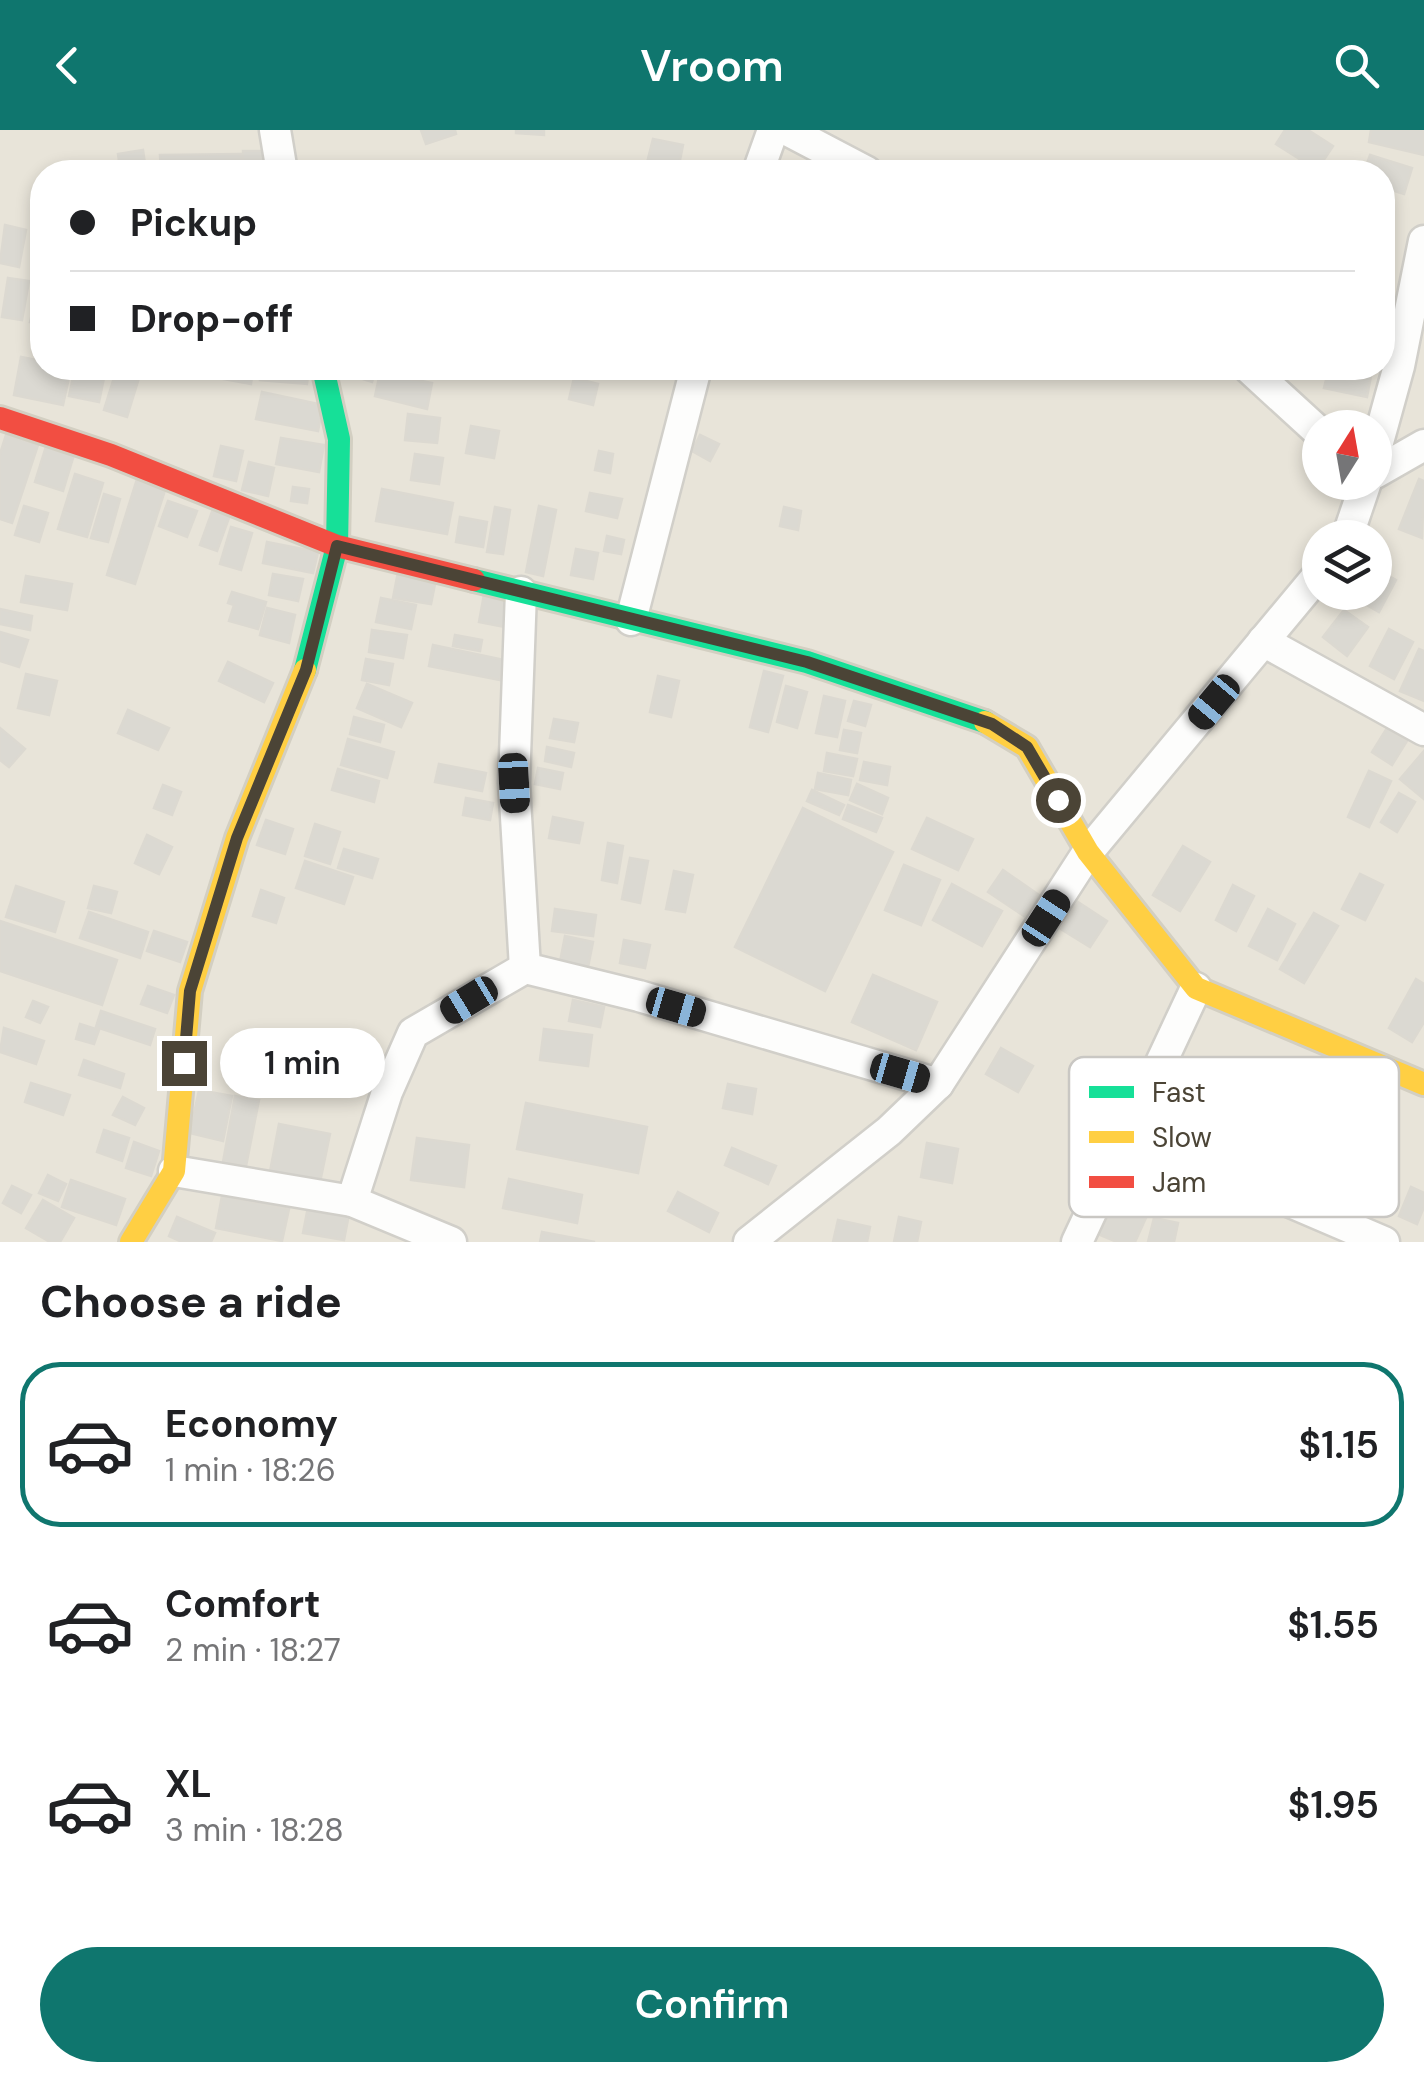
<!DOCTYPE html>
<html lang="en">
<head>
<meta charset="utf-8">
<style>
	:root { --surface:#fff; --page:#f6f6f6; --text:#202124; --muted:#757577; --line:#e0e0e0; --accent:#0f766e }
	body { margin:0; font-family:"DM Sans",sans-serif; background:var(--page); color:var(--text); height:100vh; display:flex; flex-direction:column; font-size:38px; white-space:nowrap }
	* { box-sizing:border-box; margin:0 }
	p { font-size:32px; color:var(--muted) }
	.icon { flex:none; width:55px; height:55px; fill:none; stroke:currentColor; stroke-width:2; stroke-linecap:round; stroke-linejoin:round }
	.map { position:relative; height:1112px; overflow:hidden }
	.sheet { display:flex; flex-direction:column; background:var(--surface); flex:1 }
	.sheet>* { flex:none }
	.guide { position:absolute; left:30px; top:30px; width:1365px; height:220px; border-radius:40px; box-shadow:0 5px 15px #0003; display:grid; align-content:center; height:220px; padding:0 40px; background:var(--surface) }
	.needle { width:65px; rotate:11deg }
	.controls { position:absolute; left:1302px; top:280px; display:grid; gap:20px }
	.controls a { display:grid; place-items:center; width:90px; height:90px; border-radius:50%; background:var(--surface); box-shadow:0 5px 15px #0003; font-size:50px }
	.end { position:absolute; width:45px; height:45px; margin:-22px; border:12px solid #4b4436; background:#fff; box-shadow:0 0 0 5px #fff }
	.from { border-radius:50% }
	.bubble { position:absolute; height:70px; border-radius:35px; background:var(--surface); box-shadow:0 5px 15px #0003; font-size:32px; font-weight:600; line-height:70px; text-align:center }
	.car { position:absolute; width:30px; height:60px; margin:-30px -15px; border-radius:12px; box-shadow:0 0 8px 2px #0007; background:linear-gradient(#222 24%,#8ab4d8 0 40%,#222 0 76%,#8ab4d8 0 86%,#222 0) }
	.guide b { display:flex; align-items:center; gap:35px; height:95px; font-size:38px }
	.guide b+b { border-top:2px solid var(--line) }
	.guide i { width:25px; height:25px; background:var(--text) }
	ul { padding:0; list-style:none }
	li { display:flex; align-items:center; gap:30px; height:165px; margin:0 20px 15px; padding:0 20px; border:5px solid transparent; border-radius:40px }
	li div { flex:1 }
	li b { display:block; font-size:38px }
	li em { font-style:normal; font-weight:600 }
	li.selected { border-color:var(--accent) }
	li>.icon { width:90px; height:90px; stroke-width:1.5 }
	h2 { padding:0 40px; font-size:45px; line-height:120px }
	.cta { display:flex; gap:20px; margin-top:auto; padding:20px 40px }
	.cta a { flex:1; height:115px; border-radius:60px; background:var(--accent); color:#fff; font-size:40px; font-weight:600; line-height:115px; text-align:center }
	header { display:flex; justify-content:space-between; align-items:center; height:130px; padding:0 40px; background:var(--accent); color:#fff; font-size:45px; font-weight:600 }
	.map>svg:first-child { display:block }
	.residential { fill:#e8e4d9; fill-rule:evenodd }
	.building { fill:#dbd9d2; stroke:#dcd9d1; stroke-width:2.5 }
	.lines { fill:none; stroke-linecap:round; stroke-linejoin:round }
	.street-casing { stroke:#d1cfc9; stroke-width:35 }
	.fast-casing { stroke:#d3cfc2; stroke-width:28 }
	.slow-casing { stroke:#d3cfc2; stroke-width:28 }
	.jam-casing { stroke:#d3cfc2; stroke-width:28 }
	.street { stroke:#fdfdfc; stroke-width:30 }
	.fast { stroke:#16e098; stroke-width:22 }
	.slow { stroke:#ffcf43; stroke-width:22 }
	.jam { stroke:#f24e42; stroke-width:22 }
	.route { stroke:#4b4436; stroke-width:12 }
	.key { fill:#fff; stroke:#c9c7c3; stroke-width:2.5 }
	.key-label { font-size:28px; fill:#4b4436 }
</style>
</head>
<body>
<header><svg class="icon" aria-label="back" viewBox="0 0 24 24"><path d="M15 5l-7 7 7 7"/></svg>Vroom<svg class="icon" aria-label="search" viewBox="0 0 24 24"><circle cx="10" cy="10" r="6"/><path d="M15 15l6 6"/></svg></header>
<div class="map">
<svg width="1424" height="1112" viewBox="0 0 1424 1112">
	<rect width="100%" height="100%" fill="#f3f2ec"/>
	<path class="residential" d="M0 0H1424V1112H0ZM42 42H1382V238H42ZM1320 298H1375V352H1320ZM1320 408H1375V462H1320Z"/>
	<g class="building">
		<path d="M421 0H455L456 4 426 14Z"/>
		<path d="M516 0H544V5L516 3Z"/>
		<path d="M1285 0H1308L1333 16 1317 40 1276 14Z"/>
		<path d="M1371 0H1424V25L1369 12Z"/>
		<path d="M653 9 683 15 678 40 647 33Z"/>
		<path d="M143 20 145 34 120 38 118 24Z"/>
		<rect x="243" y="21" width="24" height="21"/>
		<path d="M241 24V42H161L160 25Z"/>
		<path d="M1370 25 1412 38 1404 64 1382 57V42H1364Z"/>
		<path d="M5 95 26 100 19 137 0 133Z"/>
		<path d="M8 148 29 151 22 190 2 187Z"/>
		<path d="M35 172 42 174V195L30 192Z"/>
		<path d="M1382 187 1392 189 1387 212 1382 211Z"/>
		<path d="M21 227 42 231V238H71L63 275 14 265Z"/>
		<path d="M75 238H106L99 272 69 266Z"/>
		<path d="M117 238H142L127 287 104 280Z"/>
		<path d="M219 238H253L251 254 218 248Z"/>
		<path d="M261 238H309L307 254 260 250Z"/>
		<path d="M352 238H376L372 252 350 245Z"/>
		<path d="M1329 238 1371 246 1367 267 1324 258Z"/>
		<path d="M380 243 432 253 427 279 375 266Z"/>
		<path d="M574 248 598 254 593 275 569 269Z"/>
		<path d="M262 262 323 275 318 301 256 289Z"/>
		<path d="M408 284 440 288 437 313 405 310Z"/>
		<path d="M471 296 499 301 494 328 466 323Z"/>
		<path d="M6 305 38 315 12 393 0 389V324Z"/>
		<path d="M700 305 719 314 710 331 692 321Z"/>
		<path d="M281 308 324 315 319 342 276 334Z"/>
		<path d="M48 310 76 318 63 361 35 352Z"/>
		<path d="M221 316 243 321 236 351 214 346Z"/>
		<path d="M599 321 613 324 610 343 595 340Z"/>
		<path d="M415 324 443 328 439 354 411 350Z"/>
		<path d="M249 332 274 338 268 366 242 360Z"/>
		<path d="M75 344 103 353 87 407 58 399Z"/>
		<path d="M137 349 166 357 135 454 107 445Z"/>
		<path d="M1419 349 1424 351 1422 408 1399 399Z"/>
		<path d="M293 357 309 359 307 373 291 371Z"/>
		<path d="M382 359 453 373 447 404 376 391Z"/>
		<path d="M590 363 622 369 617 388 586 381Z"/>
		<path d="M104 364 120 369 108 412 91 408Z"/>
		<path d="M168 371 197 381 187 407 159 396Z"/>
		<path d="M24 376 48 383 39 412 15 405Z"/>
		<path d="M539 376 556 380 543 446 526 442Z"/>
		<path d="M495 377 510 380 503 424 487 422Z"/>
		<path d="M784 377 801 381 798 400 780 396Z"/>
		<path d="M213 379 230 385 217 421 200 415Z"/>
		<path d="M460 387 487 392 483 417 456 412Z"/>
		<path d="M231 397 252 403 241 440 220 434Z"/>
		<path d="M607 406 624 410 621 424 604 421Z"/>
		<path d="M267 412 318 422 313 443 263 433Z"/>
		<path d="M576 419 598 423 593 449 571 445Z"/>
		<path d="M399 437 437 444 431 474 393 468Z"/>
		<path d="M1380 441 1396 450 1379 482 1363 473 1368 462H1375V450Z"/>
		<path d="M273 444 303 449 298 471 269 465Z"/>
		<path d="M26 446 72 454 67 480 21 472Z"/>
		<path d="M485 459 511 464 505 497 479 492Z"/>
		<path d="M232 462 266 472 258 499 229 491 234 475 228 473Z"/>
		<path d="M381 468 416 475 411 499 376 492Z"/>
		<path d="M267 478 295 485 289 513 260 505Z"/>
		<path d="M0 479 32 486 30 500 0 494Z"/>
		<path d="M1344 480 1368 497 1347 526 1323 507Z"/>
		<path d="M1389 499 1413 512 1394 549 1370 536Z"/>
		<path d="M372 500 407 505 403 528 369 522Z"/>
		<path d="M0 502 28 510 19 537 0 531Z"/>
		<path d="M455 505 482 510 480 521 453 516Z"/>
		<path d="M433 515 504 530 500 550 429 536Z"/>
		<path d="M1419 519 1424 521V571L1400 561Z"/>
		<path d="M366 529 393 534 389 555 362 550Z"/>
		<path d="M228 532 273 553 264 572 219 551Z"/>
		<path d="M764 541 783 546 768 602 750 597Z"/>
		<path d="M26 544 57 551 49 585 18 578Z"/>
		<path d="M658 546 679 551 671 587 650 582Z"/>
		<path d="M367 554 412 573 401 597 357 578Z"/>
		<path d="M786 556 807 562 797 598 777 592Z"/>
		<path d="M824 566 845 571 837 607 816 603Z"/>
		<path d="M854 571 871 575 865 596 848 591Z"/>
		<path d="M128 580 169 598 158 620 118 603Z"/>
		<path d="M354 587 384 595 380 612 350 604Z"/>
		<path d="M554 589 578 593 574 612 550 608Z"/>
		<path d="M0 598 25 619 9 637 0 630Z"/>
		<path d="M1387 598 1407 611 1392 635 1372 622Z"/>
		<path d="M844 600 861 603 857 623 840 620Z"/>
		<path d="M348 609 394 622 387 648 341 635Z"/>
		<path d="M547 617 574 623 571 637 545 631Z"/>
		<path d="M1424 621V669L1400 649Z"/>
		<path d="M827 623 857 629 853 646 824 641Z"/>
		<path d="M864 632 890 637 887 655 860 650Z"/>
		<path d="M439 634 486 643 482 661 435 652Z"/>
		<path d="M538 638 563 643 560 659 535 654Z"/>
		<path d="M338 639 379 651 374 672 332 660Z"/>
		<path d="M1369 641 1391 651 1369 697 1348 687Z"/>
		<path d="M818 643 851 650 848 665 815 659Z"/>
		<path d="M857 654 888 668 882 684 850 670Z"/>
		<path d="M163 655 181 662 172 685 154 678Z"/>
		<path d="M812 660 844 675 839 685 807 671Z"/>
		<path d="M1399 663 1415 672 1397 702 1381 692Z"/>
		<path d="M466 668 493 673 490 690 463 685Z"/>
		<path d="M848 675 882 688 876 702 843 689Z"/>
		<path d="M803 678 893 722 825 861 735 817Z"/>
		<path d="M553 687 583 693 579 713 549 708Z"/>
		<path d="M927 688 973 709 958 740 912 719Z"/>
		<path d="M266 690 293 699 285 724 257 715Z"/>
		<path d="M315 694 340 702 330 734 305 726Z"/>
		<path d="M147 705 172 717 159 744 135 733Z"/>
		<path d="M608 713 623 716 617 753 602 750Z"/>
		<path d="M1183 716 1210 732 1180 781 1153 765Z"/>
		<path d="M344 719 378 729 372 748 338 738Z"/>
		<path d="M630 728 648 731 640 773 622 769Z"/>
		<path d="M305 731 353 747 344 774 296 758Z"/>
		<path d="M904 735 940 750 921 795 885 780Z"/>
		<path d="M1003 740 1039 765 1024 786 988 762Z"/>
		<path d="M674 741 693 745 685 782 666 779Z"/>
		<path d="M1360 744 1383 755 1365 790 1342 779Z"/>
		<path d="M952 754 1002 781 982 816 933 790Z"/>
		<path d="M1233 755 1254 766 1236 801 1216 790Z"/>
		<path d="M16 756 64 772 55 802 6 787Z"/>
		<path d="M94 756 117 762 111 783 88 778Z"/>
		<path d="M261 760 284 768 276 793 253 786Z"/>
		<path d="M1078 772 1107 791 1090 817 1061 799Z"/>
		<path d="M555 779 596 785 593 806 552 801Z"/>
		<path d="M1268 779 1295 794 1277 830 1249 816Z"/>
		<path d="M89 782 148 802 140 828 80 808Z"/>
		<path d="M1314 783 1338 796 1304 853 1280 839Z"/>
		<path d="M0 791 117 830 102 875 0 841Z"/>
		<path d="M154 801 187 812 180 832 147 821Z"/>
		<path d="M565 806 593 812 588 837 560 832Z"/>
		<path d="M624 810 650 815 645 838 620 833Z"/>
		<path d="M873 845 937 872 916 920 852 892Z"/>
		<path d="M1416 849 1424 854V892L1412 912 1389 898Z"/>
		<path d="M148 856 174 865 167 883 141 874Z"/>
		<path d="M573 870 604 877 600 897 569 891Z"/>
		<path d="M33 871 48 877 40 893 26 887Z"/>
		<path d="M101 881 155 899 150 915 96 897Z"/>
		<path d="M80 894 99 900 94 914 76 909Z"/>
		<path d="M4 898 44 911 36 934 0 922Z"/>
		<path d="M544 899 592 905 588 936 540 930Z"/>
		<path d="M1001 918 1033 936 1018 962 986 944Z"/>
		<path d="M84 930 124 944 120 958 79 945Z"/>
		<path d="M31 953 70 965 63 985 25 972Z"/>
		<path d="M728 954 756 959 752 984 723 978Z"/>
		<path d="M199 960 232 966 223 1011 190 1003Z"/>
		<path d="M235 966 259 970 246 1036 223 1032Z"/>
		<path d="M123 967 144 978 135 995 113 985Z"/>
		<path d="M526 973 647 997 638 1043 517 1019Z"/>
		<path d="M279 994 330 1004 319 1057 269 1047Z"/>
		<path d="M104 1000 129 1008 122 1031 97 1022Z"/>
		<path d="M417 1008 469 1015 464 1057 411 1050Z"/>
		<path d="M134 1012 159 1021 151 1046 126 1038Z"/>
		<path d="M927 1013 958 1019 952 1053 921 1047Z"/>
		<path d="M732 1018 776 1036 768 1054 725 1035Z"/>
		<path d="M48 1045 66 1054 58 1071 39 1063Z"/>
		<path d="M509 1049 582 1065 577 1093 503 1078Z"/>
		<path d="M71 1050 125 1069 116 1095 62 1077Z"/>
		<path d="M12 1056 31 1065 21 1083 3 1073Z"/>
		<path d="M1411 1057 1424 1063V1077L1417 1094 1399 1086Z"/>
		<path d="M678 1062 718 1083 709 1102 668 1081Z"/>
		<path d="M1115 1064 1150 1079 1135 1112H1117L1098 1104Z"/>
		<path d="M222 1066 289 1079 282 1111 216 1098Z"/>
		<path d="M43 1070 74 1088 60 1112H50L26 1098Z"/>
		<path d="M308 1077 349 1084 344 1110 303 1103Z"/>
		<path d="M177 1087 215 1103 211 1112H182L169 1106Z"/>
		<path d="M899 1087 921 1092 917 1112H894Z"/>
		<path d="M1154 1088 1178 1093 1174 1112H1148Z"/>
		<path d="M838 1090 870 1097 867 1112H833Z"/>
		<path d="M542 1102 595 1112H540Z"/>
	</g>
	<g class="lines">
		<defs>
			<g id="street">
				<path d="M275 0 282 42"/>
				<path d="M787 0 867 42"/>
				<path d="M758 42 773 0"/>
				<path d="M1249 238 1320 303"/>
				<path d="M1375 323 1399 236 1424 111"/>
				<path d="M1375 343 1424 315"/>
				<path d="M1347 408 1366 352"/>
				<path d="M521 462 514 653 525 838 639 866 938 954"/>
				<path d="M631 490 696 238"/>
				<path d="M1263 511 1424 600"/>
				<path d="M1129 1003 1384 1112"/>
				<path d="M174 1041 352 1071 451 1112"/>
				<path d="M352 1071 387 962 413 903 525 838"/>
				<path d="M749 1112 889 1001 938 954 1088 722 1320 443"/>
				<path d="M1077 1112 1196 858"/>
			</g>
			<g id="fast">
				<path d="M474 450 807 532 985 592"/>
				<path d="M305 540 337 416 339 309 323 238"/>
			</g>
			<g id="slow">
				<path d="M985 592 1027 617 1088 722 1196 858 1424 954"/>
				<path d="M131 1112 174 1041 190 861 237 708 305 540"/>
			</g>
			<path id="jam" d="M0 288 111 325 337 416 474 450"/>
		</defs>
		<use href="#street" class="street-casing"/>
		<use href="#fast" class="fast-casing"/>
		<use href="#slow" class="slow-casing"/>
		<use href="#jam" class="jam-casing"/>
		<use href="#street" class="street"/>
		<use href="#fast" class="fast"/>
		<use href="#slow" class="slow"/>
		<use href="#jam" class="jam"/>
	</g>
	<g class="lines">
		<path class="route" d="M184 933 190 861 237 708 306 540 337 416 807 532 992 594 1027 617 1058 670"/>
	</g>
	<rect x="1069" y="927" width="330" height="160" rx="15" class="key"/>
	<rect x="1089" y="956" width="45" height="12" fill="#16e098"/>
	<rect x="1089" y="1001" width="45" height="12" fill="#ffcf43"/>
	<rect x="1089" y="1046" width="45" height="12" fill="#f24e42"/>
	<g class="key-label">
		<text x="1152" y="972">Fast</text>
		<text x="1152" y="1017">Slow</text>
		<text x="1152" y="1062">Jam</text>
	</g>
</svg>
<div class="controls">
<a><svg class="needle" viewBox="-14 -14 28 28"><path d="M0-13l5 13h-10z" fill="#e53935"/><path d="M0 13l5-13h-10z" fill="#757577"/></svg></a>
<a><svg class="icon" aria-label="layers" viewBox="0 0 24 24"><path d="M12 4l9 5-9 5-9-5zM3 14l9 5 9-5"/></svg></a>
</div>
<i class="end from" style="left:1058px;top:670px"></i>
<i class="end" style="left:184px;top:933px"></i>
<div class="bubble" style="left:220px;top:898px;width:165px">1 min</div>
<i class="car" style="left:1214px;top:572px;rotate:220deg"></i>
<i class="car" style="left:514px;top:653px;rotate:177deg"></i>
<i class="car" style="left:1046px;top:788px;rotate:33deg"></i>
<i class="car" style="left:469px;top:870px;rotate:239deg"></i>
<i class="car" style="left:676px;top:877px;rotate:106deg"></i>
<i class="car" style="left:900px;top:943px;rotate:106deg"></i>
<div class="guide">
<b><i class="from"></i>Pickup</b>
<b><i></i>Drop-off</b>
</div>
</div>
<section class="sheet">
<h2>Choose a ride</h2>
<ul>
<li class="selected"><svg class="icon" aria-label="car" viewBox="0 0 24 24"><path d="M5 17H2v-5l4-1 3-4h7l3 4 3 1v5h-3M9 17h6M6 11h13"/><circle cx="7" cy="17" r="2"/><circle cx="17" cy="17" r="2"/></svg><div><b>Economy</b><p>1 min · 18:26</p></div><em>$1.15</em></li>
<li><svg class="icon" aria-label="car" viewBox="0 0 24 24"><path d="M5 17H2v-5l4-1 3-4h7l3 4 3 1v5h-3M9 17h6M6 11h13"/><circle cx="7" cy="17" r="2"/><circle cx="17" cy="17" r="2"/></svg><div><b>Comfort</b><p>2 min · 18:27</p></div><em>$1.55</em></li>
<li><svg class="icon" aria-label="car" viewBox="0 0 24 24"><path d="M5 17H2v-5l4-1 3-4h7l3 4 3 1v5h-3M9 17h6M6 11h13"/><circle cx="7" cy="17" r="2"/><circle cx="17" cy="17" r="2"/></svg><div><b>XL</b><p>3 min · 18:28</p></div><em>$1.95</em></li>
</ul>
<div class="cta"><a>Confirm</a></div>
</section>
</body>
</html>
